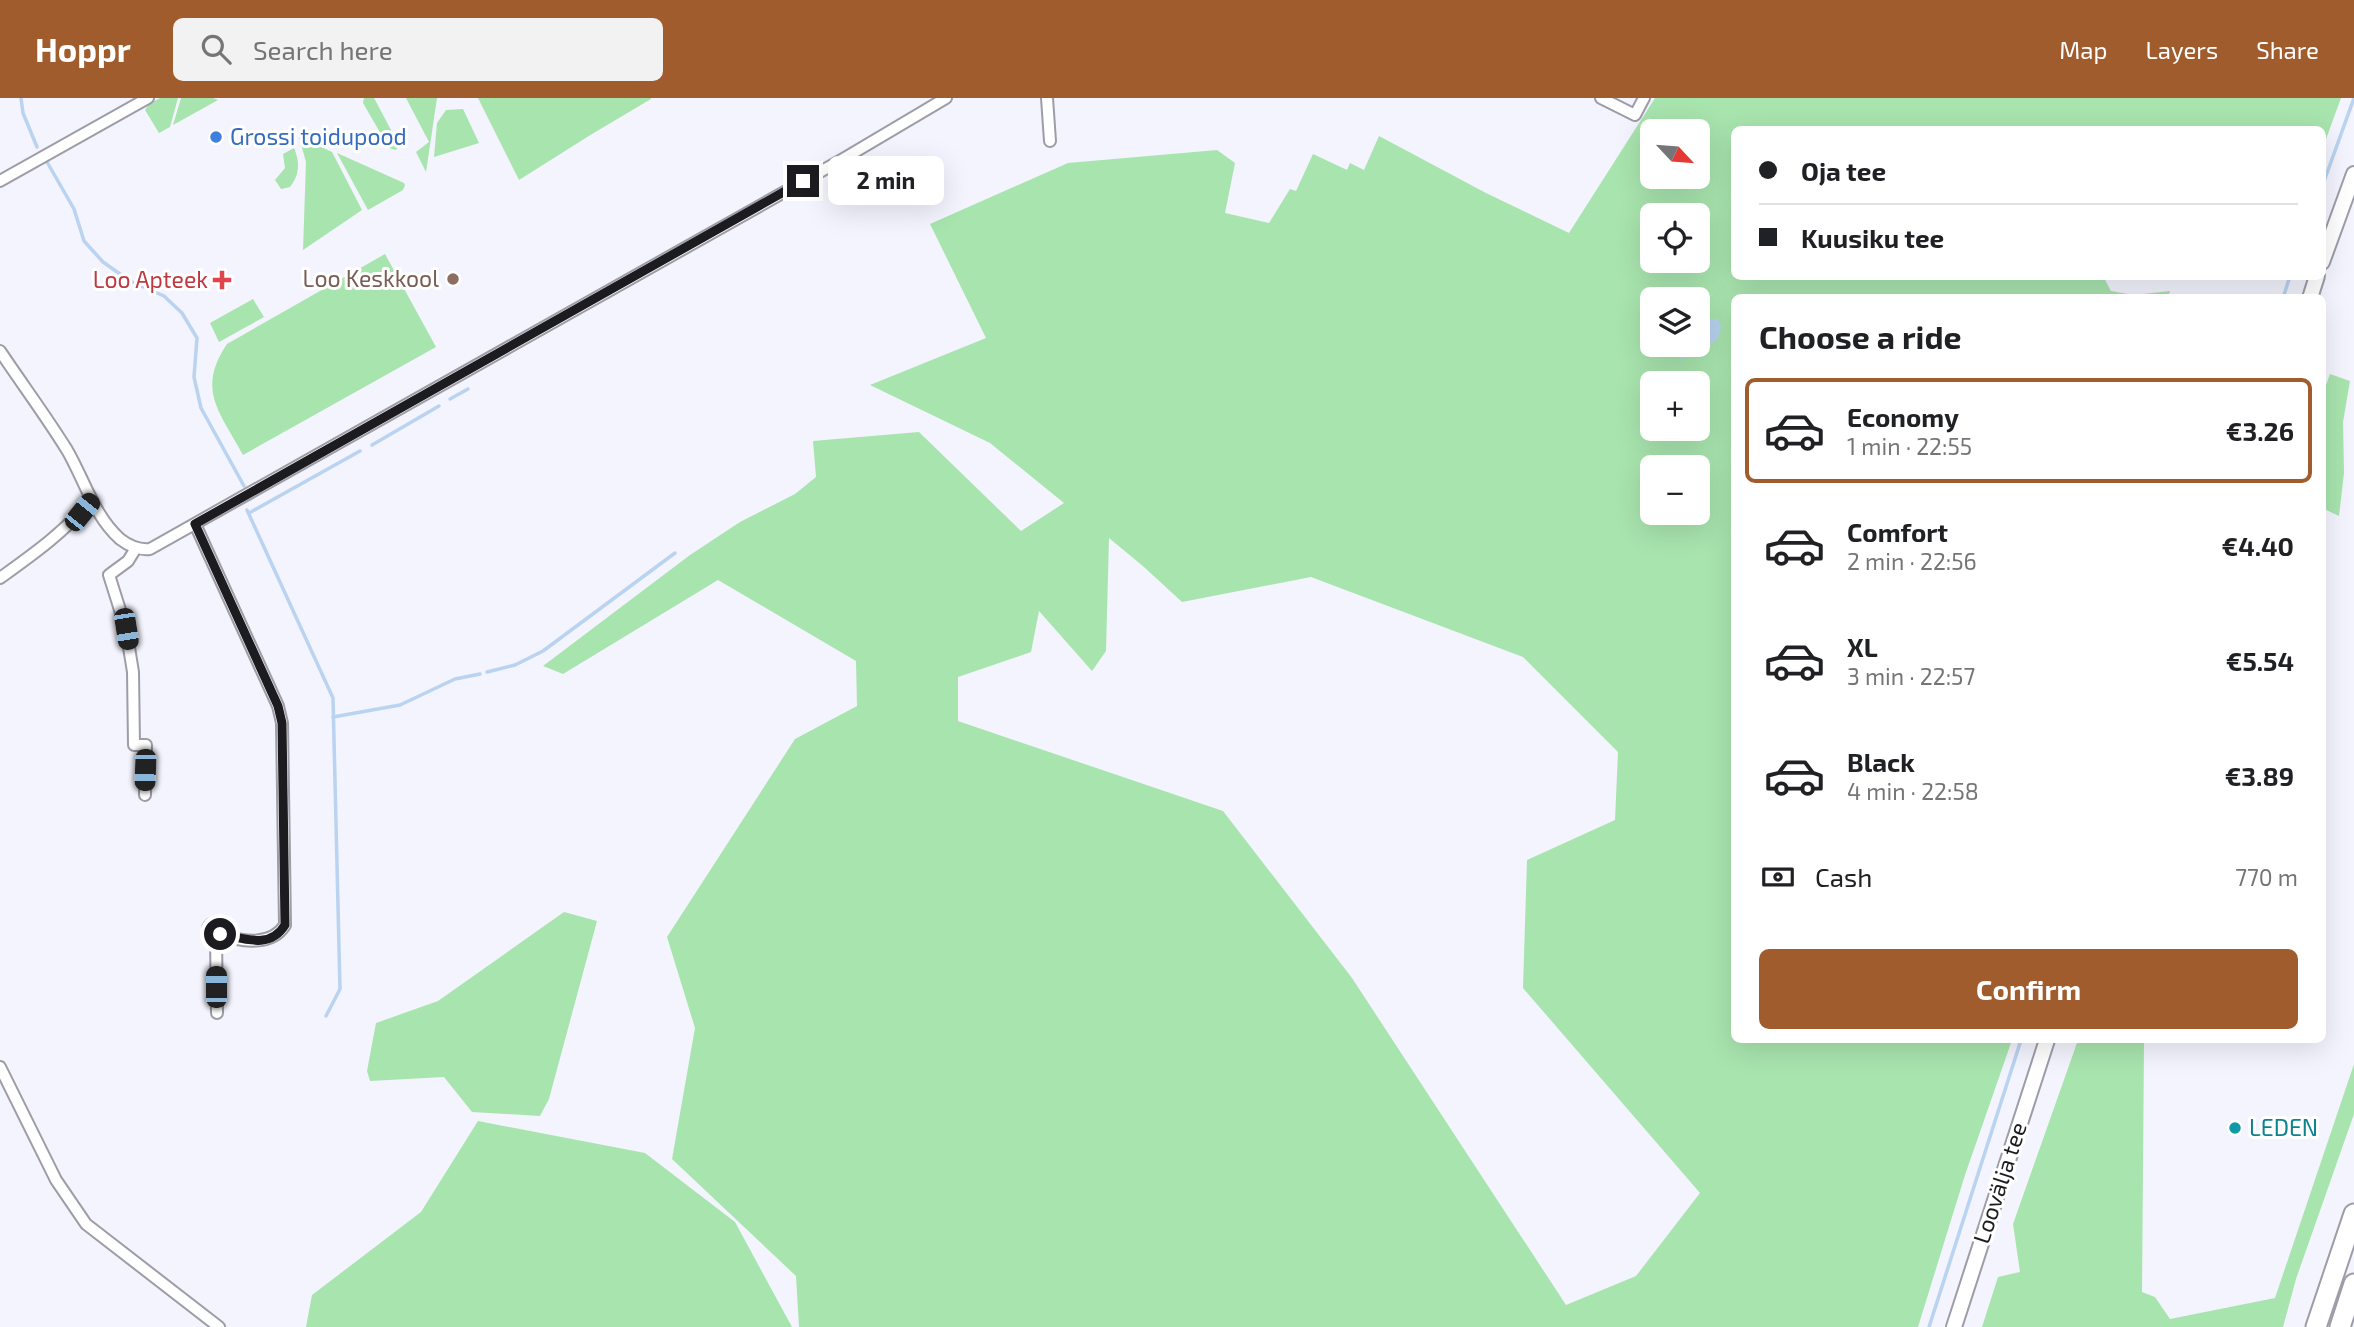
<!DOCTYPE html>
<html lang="en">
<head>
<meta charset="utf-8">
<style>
	:root { --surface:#fff; --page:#f2f2f2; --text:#202124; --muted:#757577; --line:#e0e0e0; --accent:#a05c2c }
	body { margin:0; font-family:"Exo 2",sans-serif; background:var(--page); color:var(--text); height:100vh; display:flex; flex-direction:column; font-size:26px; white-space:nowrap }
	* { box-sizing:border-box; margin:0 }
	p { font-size:23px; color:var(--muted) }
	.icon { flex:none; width:38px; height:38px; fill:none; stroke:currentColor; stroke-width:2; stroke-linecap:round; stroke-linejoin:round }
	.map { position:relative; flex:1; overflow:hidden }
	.details { position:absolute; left:1731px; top:196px; width:595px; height:749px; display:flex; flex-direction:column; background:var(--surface); border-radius:10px; box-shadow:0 7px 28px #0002 }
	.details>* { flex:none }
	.guide { position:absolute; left:1731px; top:28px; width:595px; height:154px; border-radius:10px; box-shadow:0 7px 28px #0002; display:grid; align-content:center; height:154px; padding:0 28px; background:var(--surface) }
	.needle { width:46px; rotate:116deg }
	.buttons { position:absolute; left:1640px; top:21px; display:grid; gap:14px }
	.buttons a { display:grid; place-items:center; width:70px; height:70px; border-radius:10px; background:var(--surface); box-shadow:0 7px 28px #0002; font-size:35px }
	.end { position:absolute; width:32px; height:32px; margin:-16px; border:9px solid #1c1c20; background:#fff; box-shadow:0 0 0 4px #fff }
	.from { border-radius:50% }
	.bubble { position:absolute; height:49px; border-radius:10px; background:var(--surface); box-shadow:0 7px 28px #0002; font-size:23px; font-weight:700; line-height:49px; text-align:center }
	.car { position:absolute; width:21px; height:42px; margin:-21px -10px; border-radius:9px; box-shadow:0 0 5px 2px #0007; background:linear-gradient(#222 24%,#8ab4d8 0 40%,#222 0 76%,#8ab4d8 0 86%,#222 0) }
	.guide b { display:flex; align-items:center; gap:24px; height:66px; font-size:26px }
	.guide b+b { border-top:2px solid var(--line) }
	.guide i { width:18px; height:18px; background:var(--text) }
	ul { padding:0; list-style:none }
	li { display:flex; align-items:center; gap:21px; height:105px; margin:0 14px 10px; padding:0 14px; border:4px solid transparent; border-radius:10px }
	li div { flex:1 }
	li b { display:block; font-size:26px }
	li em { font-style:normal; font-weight:700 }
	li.active { border-color:var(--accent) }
	li>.icon { width:63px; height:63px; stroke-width:1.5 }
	h2 { padding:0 28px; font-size:32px; line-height:84px }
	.pay { display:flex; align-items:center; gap:18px; height:77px; padding:0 28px; font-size:26px }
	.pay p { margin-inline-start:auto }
	.button { display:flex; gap:14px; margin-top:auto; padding:14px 28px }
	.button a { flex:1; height:80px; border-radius:10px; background:var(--accent); color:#fff; font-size:28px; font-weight:700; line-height:80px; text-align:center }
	header { display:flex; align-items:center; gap:42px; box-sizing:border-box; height:98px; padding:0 35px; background:var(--accent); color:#fff }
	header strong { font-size:33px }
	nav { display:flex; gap:38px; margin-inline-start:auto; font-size:24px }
	.search { width:490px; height:63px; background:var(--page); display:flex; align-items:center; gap:18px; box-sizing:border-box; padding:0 24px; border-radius:10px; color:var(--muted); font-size:26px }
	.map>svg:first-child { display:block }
	.green { fill:#a8e4ae; fill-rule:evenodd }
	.water { fill:#b9d3f1 }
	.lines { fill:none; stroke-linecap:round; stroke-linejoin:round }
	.stream { stroke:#b9d3f1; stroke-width:3.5 }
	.street-casing { stroke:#9d9da8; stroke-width:14 }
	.secondary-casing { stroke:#9d9da8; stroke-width:18 }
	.highway-casing { stroke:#9d9da8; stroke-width:23 }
	.street { stroke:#fff; stroke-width:10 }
	.secondary { stroke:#fff; stroke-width:14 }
	.highway { stroke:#fff; stroke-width:19 }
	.route { stroke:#1c1c20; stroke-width:9 }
	.shop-dot { fill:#3f7fe0; stroke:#fff; stroke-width:2.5 }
	.education-dot { fill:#8d6e63; stroke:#fff; stroke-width:2.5 }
	.health-dot { fill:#e0444e; stroke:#fff; stroke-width:2.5 }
	.culture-dot { fill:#0f9aa8; stroke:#fff; stroke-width:2.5 }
	.labels { text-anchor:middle; stroke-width:6; stroke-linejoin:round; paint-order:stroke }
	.shop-label { font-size:23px; fill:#366cbe; stroke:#fff; text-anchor:start }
	.education-label { font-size:23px; fill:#785e54; stroke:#fff; text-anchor:end }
	.health-label { font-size:23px; fill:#be3a42; stroke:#fff; text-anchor:end }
	.culture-label { font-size:23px; fill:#0d838f; stroke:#fff; text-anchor:start }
	.street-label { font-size:23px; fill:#1c1c20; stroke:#fff }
</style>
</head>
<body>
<header>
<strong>Hoppr</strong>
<div class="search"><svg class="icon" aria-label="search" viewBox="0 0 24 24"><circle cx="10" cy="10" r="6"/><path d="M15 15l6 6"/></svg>Search here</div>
<nav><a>Map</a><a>Layers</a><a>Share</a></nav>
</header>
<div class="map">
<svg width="2354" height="1229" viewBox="0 0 2354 1229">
	<rect width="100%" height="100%" fill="#f3f4fd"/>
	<g class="green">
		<path d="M160 0H178L170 29 159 35 145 12 149 6Z"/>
		<path d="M181 0H213L218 2 173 27Z"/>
		<path d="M364 0H374L399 47 396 52 389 50 363 5Z"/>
		<path d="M406 0H437L426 74 416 54 429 44Z"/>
		<path d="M478 0H651V1L592 36 519 82Z"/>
		<path d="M1655 0H2341L2322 52V32H1734V178H2103L2111 193 2134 197 2170 193 2168 200H1734V942H2012L1965 1077 1918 1229H799L796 1178 672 1061 695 930 667 839 795 641 857 608 856 563 718 482 563 576 543 568 690 457 740 424 795 396 816 379 813 343 919 334 1021 433 1064 405 990 345 870 287 986 240 930 126 1068 65 1217 52 1235 65 1225 115 1269 125 1290 91 1296 93 1313 56 1347 72 1350 65 1364 72 1379 38 1486 95 1569 135ZM1652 33H1698V79H1652ZM1652 117H1698V163H1652ZM1652 201H1698V247H1652ZM1652 285H1698V331H1652ZM1652 369H1698V415H1652ZM1109 440 1144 469 1182 504 1311 479 1523 559 1618 654 1615 722 1527 762 1523 890 1700 1095 1636 1178 1566 1207 1352 880 1223 713 958 623V579L1031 554 1039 513 1092 573 1106 553Z"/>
		<path d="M463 11 479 45 434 59 437 25 446 12Z"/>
		<path d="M299 39 332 54 362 112 303 152 306 64Z"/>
		<path d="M294 50C300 64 300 76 290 89L281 91 275 82 285 70 283 56Z"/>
		<path d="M337 55 404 85 405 87 403 92 368 112Z"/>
		<path d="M385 156 436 249 243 357C220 314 196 292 227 246Z"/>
		<path d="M253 201 264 219 219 244 210 225Z"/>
		<path d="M2330 276 2350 283 2343 324 2344 375 2339 418 2322 410V298Z"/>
		<path d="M564 814 597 823 549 1001 540 1018 472 1014 444 979 370 983 367 973 376 925 438 903Z"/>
		<path d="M2078 942H2144L2142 1194 2155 1199 2170 1221 2275 1200 2354 966V1016L2296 1181 2283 1229H1982L1998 1179 2020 1174 2013 1126Z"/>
		<path d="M478 1023 645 1055 735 1124 792 1229H306L312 1197 421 1114Z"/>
	</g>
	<path class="water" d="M1707 221H1718L1721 228 1718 241 1709 247 1694 252 1690 259 1680 261 1677 258V253L1684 247H1698V232Z"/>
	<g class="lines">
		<g class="stream">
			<path d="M21 0 23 15 37 49"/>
			<path d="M47 64 74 111 84 143 103 164 130 183 164 198 182 215 197 240 194 279 201 310 244 388"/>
			<path d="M2322 89 2354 0"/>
			<path d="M2283 200 2290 178"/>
			<path d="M450 301 468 291"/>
			<path d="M372 347 439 308"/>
			<path d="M247 412 333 600 340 891 326 918"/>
			<path d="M249 415 360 353"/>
			<path d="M487 574 515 567 543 553 675 455"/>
			<path d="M333 619 400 607 455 581 480 576"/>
			<path d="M1929 1229 2021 942"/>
		</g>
		<defs>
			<g id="street">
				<path d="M1047 0 1050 43"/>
				<path d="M1601 0 1635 17 1644 0"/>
				<path d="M0 83 148 0"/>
				<path d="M0 253C22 286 46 318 67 352 84 381 94 418 120 441 129 448 139 452 150 451L843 61 946 0"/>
				<path d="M195 426 278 608 282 625 285 827C272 848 241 845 221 835"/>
				<path d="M136 450 128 463 109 477 126 531 133 574 134 647H146L145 697"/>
				<path d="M0 480C32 457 66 433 91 402"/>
				<circle cx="215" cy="832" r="7"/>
				<path d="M216 839 217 915"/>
				<path d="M0 969 56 1082 86 1126 219 1229"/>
			</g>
			<g id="secondary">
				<path d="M2322 164 2354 76"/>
				<path d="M2310 200 2317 178"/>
				<path d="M1954 1229 2047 942"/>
			</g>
			<g id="highway">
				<path d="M2316 1229 2354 1116"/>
				<path d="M2340 1229 2354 1186"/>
			</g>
		</defs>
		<use href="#street" class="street-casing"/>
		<use href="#secondary" class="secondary-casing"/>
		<use href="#highway" class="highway-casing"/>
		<use href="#street" class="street"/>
		<use href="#secondary" class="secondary"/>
		<use href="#highway" class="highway"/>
	</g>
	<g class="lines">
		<path class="route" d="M220 836C241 839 269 853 285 827L282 625 278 608 195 426 803 83"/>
	</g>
	<circle class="shop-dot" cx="216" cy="39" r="7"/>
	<circle class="education-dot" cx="453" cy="181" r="7"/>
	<path class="health-dot" d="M218.5 171.5h7v7h7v7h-7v7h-7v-7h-7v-7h7z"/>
	<circle class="culture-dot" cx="2235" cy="1030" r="7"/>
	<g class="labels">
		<g class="shop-label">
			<text x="230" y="47">Grossi toidupood</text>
		</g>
		<g class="education-label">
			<text x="439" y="189">Loo Keskkool</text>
		</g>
		<g class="health-label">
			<text x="208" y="190">Loo Apteek</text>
		</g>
		<g class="culture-label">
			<text x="2249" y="1038">LEDEN</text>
		</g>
		<g class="street-label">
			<text transform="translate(2000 1085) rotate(-72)" y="8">Loovälja tee</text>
		</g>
	</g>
</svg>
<div class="buttons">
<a><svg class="needle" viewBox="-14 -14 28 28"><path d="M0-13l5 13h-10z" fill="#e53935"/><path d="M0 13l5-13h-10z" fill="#757577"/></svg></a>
<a><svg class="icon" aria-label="locate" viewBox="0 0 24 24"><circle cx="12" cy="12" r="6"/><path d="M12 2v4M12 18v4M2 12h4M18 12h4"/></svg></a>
<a><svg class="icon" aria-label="layers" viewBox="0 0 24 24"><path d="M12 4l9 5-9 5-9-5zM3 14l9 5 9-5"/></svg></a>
<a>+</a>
<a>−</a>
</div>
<i class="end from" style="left:220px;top:836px"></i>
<i class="end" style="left:803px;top:83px"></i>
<div class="bubble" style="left:828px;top:58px;width:116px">2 min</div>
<i class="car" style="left:82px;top:414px;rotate:39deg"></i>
<i class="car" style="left:126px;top:531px;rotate:171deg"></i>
<i class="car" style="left:145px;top:672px;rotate:182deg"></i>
<i class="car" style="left:216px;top:889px;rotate:0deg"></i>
<div class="guide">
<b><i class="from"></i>Oja tee</b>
<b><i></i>Kuusiku tee</b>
</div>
<section class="details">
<h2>Choose a ride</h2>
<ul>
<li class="active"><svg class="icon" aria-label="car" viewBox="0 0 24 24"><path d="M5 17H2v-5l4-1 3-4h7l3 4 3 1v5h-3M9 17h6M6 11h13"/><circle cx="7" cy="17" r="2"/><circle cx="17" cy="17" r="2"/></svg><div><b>Economy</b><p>1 min · 22:55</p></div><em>€3.26</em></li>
<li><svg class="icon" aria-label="car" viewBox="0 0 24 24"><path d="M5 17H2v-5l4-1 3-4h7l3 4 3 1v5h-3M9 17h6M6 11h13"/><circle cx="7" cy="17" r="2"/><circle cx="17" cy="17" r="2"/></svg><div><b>Comfort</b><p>2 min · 22:56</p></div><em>€4.40</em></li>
<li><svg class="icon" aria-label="car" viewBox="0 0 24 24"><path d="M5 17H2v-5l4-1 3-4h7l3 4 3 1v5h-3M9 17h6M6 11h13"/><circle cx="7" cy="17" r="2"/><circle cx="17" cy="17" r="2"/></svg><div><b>XL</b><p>3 min · 22:57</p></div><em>€5.54</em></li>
<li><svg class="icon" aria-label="car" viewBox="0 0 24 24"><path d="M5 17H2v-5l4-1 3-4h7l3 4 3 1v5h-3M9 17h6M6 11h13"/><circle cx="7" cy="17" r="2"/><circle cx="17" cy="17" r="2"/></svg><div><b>Black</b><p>4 min · 22:58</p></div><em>€3.89</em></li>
</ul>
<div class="pay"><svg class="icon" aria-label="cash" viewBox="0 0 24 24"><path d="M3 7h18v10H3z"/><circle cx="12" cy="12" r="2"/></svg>Cash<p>770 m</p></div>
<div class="button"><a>Confirm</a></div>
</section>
</div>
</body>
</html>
